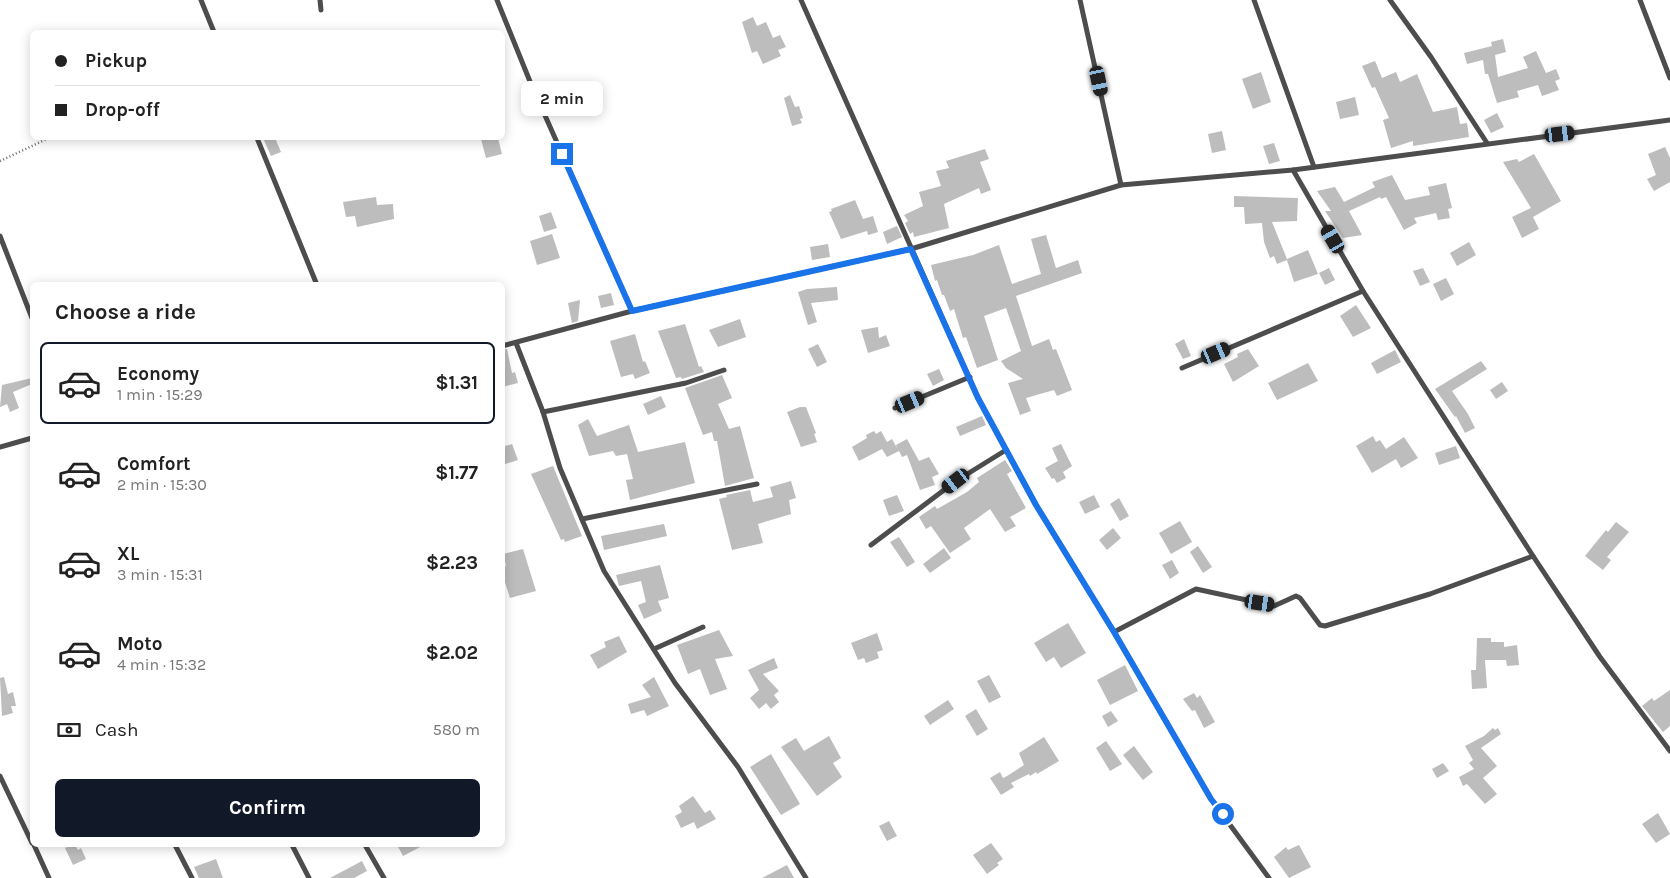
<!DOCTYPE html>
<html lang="en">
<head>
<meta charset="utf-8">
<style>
	:root { --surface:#fff; --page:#f6f6f6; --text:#222; --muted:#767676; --line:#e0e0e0; --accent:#111827 }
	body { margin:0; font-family:Karla,sans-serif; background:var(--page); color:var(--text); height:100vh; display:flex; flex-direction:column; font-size:19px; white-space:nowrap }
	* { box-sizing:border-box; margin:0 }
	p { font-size:16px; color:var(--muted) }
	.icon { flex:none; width:28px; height:28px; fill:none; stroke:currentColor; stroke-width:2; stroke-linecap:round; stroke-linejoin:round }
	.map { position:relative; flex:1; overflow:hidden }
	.details { position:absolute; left:30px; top:282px; width:475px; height:565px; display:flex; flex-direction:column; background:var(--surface); border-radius:8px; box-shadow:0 2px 12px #0003 }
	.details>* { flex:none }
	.guide { position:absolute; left:30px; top:30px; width:475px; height:110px; border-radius:8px; box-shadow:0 2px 12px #0003; display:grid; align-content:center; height:110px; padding:0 25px; background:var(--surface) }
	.end { position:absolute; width:22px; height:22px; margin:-11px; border:6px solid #1a73e8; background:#fff; box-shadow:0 0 0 2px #fff }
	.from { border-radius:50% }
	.bubble { position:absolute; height:35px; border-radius:8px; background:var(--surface); box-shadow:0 2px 12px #0003; font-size:16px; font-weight:700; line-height:35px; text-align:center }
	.car { position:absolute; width:15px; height:30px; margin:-15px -8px; border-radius:6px; box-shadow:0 0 4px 1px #0007; background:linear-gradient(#222 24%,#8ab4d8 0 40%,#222 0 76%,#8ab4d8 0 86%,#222 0) }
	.guide b { display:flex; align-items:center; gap:18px; height:48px; font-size:19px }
	.guide b+b { border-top:1px solid var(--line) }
	.guide i { width:12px; height:12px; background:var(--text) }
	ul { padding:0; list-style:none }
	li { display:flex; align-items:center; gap:15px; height:82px; margin:0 10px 8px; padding:0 15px; border:2px solid transparent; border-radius:8px }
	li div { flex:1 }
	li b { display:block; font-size:19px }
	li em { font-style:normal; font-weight:700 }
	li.selected { border-color:var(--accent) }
	li>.icon { width:45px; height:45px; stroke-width:1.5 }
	h2 { padding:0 25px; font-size:22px; line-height:60px }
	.pay { display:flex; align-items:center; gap:12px; height:55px; padding:0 25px; font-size:19px }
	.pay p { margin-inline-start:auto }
	.button { display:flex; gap:10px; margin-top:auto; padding:10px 25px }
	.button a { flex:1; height:58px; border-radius:8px; background:var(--accent); color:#fff; font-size:20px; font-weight:700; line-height:58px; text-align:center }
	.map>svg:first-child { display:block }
	.building { fill:#bdbdbd }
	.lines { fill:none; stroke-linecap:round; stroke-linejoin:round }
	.path { stroke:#6f6f6f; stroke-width:2.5; stroke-dasharray:1 2.5; stroke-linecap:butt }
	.street { stroke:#4d4d4d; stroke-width:5 }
	.route { stroke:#1a73e8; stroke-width:6 }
</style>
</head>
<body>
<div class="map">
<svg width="1670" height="878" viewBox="0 0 1670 878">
	<rect width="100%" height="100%" fill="#fff"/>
	<g class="building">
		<path d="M753 17 757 26 766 22 773 38 780 35 786 47 778 50 781 56 763 64 757 51 752 53 742 22Z"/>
		<path d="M1503 39 1506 52 1495 55 1498 77 1528 68 1523 57 1536 51 1546 73 1556 69 1560 79 1555 81 1559 90 1542 96 1538 85 1517 91 1519 97 1497 103 1488 74H1485L1483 60 1467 64 1464 53 1492 46 1491 42Z"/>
		<path d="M1375 61 1382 78 1396 72 1400 82 1417 74 1433 112 1457 107 1460 124 1467 123 1469 137 1413 146V141L1391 148 1383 120 1389 118 1375 87 1372 88 1362 66Z"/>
		<path d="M1261 72 1271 102 1253 109 1242 79Z"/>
		<path d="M790 95 795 107 799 106 803 118 800 119 802 123 792 126 784 98Z"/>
		<path d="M1355 97 1359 115 1340 119 1336 102Z"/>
		<path d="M1497 113 1504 127 1491 133 1484 120Z"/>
		<path d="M1222 131 1226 150 1212 153 1208 134Z"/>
		<path d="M263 138H275L281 152 271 156Z"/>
		<path d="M488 138H498L502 154 486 158 481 139Z"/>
		<path d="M1274 143 1280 161 1269 164 1263 146Z"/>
		<path d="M1665 147 1670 158V182L1654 191 1647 179 1656 175 1648 154Z"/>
		<path d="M985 149 989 159 980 162 991 190 981 194 979 188 944 204 949 228 914 237 913 232 910 234 905 223 908 221 904 215 923 206 919 192 941 186 936 171 949 168 946 161Z"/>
		<path d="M1534 154 1561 201 1533 217 1539 229 1522 238 1512 217 1531 208 1503 162 1517 159 1519 162Z"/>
		<path d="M1392 175 1405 200 1430 195 1428 187 1446 183 1452 208 1448 209 1450 218 1438 220 1436 213 1414 218 1417 223 1404 230 1386 197 1381 199 1380 197 1349 211 1362 235 1343 238 1325 211H1331L1317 191 1335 187 1344 202 1375 187 1372 182Z"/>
		<path d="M1234 196 1298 198 1297 221 1272 222 1287 259 1308 250 1318 274 1294 282 1287 260 1277 264 1274 256 1270 258 1264 242 1262 223 1245 224 1244 207H1234Z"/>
		<path d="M376 197 377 205 393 204 394 219 357 227 355 216 346 217 343 202Z"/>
		<path d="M855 200 863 219 873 216 878 232 868 235 867 231 841 239 829 212 832 211 831 209Z"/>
		<path d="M551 212 557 228 544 232 539 216Z"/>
		<path d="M897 226 902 237 887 244 883 232Z"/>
		<path d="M552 234 560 258 537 265 530 241Z"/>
		<path d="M1046 235 1056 268 1078 260 1082 273 1016 296 1032 346 1049 339 1053 350 1056 349 1072 390 1057 396 1054 390 1026 398 1031 411 1020 415 1008 383 1023 379 1006 368 1001 361 1021 351 1006 308 984 316 998 360 977 368 966 337 963 338 954 309 950 311 944 295H942L937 280 935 281 931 265 973 255 999 245 1012 284 1041 274 1031 239Z"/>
		<path d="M1469 242 1476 255 1457 266 1450 253Z"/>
		<path d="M828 244 830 257 812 260 810 247Z"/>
		<path d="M1329 268 1335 280 1325 285 1319 273Z"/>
		<path d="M1423 268 1430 282 1420 286 1413 271Z"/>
		<path d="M1446 278 1454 294 1441 301 1433 284Z"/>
		<path d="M837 287 838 300 811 303 817 322 808 325 798 292 807 289Z"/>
		<path d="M611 293 614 305 601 308 598 296Z"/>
		<path d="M580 300 578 321 572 323 568 303Z"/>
		<path d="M1356 305 1371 328 1353 337 1340 316Z"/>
		<path d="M740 319 746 337 718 347 709 330Z"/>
		<path d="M685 324 699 367 701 366 704 372 682 379 681 377 676 378 658 331Z"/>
		<path d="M878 327 879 338 886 335 890 346 868 353 861 330Z"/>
		<path d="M635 334 643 362 645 361 650 373 635 379 633 374 621 377 610 341Z"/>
		<path d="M1184 339 1191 356 1183 359 1175 344Z"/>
		<path d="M818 344 827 362 817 367 808 349Z"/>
		<path d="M507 349 512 373 515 372 518 383 502 387V350Z"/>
		<path d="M1248 349 1259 366 1233 382 1224 364 1238 357 1237 354Z"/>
		<path d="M1395 350 1401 362 1377 374 1371 363Z"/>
		<path d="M1481 361 1487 369 1452 391 1468 414 1475 428 1465 433 1456 416 1455 417 1435 389Z"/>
		<path d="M1308 363 1318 381 1277 400 1268 383Z"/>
		<path d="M939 369 944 380 933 386 927 374Z"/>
		<path d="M722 375 732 398 718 404 729 429 740 426 754 478 725 486 717 441H714L712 432 703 435 685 388Z"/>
		<path d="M32 378V384L13 392 19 408 10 412 7 404 0 407 2 385Z"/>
		<path d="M1502 382 1508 391 1496 399 1490 390Z"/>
		<path d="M661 396 666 407 648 415 643 404Z"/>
		<path d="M800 407H806L816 433 814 434 817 442 801 447 787 412Z"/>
		<path d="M982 416 986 425 960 436 956 427Z"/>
		<path d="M588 419 597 436 629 425 638 452 685 442 695 483 630 500 626 480 633 479 627 454 616 456 613 451 589 456 578 425Z"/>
		<path d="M874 431 876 434 881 431 887 442 892 439 897 448 896 445 907 439 919 461 929 457 939 474 932 477 935 485 920 490 907 455 902 457 899 451 887 457 882 449 859 461 852 447 867 438 866 435Z"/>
		<path d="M1373 436 1376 442 1380 440 1386 449 1404 437 1418 458 1401 468 1396 459 1372 473 1356 446Z"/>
		<path d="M512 444 518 460 502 465V447Z"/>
		<path d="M1061 444 1072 466 1063 472 1066 478 1057 483 1054 478 1052 479 1045 468 1058 461 1052 448Z"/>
		<path d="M1456 446 1460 458 1439 465 1435 453Z"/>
		<path d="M1005 460 1012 471 1007 474 1026 508 1010 517 1016 526 1005 532 990 509 964 528 971 539 950 553 931 526 926 529 919 517 935 506 937 509 967 492 979 482 977 478Z"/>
		<path d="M553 466 582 536 565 542 564 539 561 540 531 474Z"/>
		<path d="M791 481 796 498 789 500 791 514 758 524 763 543 732 550 719 499 727 497 726 495 750 490 753 502 773 497 770 487Z"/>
		<path d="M897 495 904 511 889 516 883 500Z"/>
		<path d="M1094 495 1100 507 1085 514 1079 502Z"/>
		<path d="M1119 498 1129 516 1120 521 1110 504Z"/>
		<path d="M1180 521 1192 542 1171 554 1159 533Z"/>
		<path d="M1616 522 1629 532 1607 557 1611 560 1603 570 1585 556 1606 530 1608 532Z"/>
		<path d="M664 524 667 536 604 550 601 536Z"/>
		<path d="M1113 528 1121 538 1107 550 1099 540Z"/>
		<path d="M899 537 915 562 907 567 890 542Z"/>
		<path d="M1198 546 1212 567 1203 573 1190 552Z"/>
		<path d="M944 548 951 558 930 573 923 564Z"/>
		<path d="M523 549 536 591 510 598 502 573V567L506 566 503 554Z"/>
		<path d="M1172 560 1179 573 1170 579 1162 565Z"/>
		<path d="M660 565 669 598 658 601 662 611 644 619 638 605 646 602 641 581 619 586 616 575Z"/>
		<path d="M1068 623 1086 653 1061 668 1054 657 1046 662 1034 643Z"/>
		<path d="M719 630 733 656 715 659 727 689 710 695 700 669 688 674 677 645Z"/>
		<path d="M877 633 883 650 877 652 879 658 866 663 864 658 858 660 851 643Z"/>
		<path d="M619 636 627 652 598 669 590 655 606 647 604 642Z"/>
		<path d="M1477 638H1491V642H1504V647L1517 645 1519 665 1507 666 1506 660H1485L1487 688 1472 689 1471 670H1476Z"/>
		<path d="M774 658 778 668 763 674 779 691 774 695 779 702 771 709 766 703 759 709 750 698 759 690 748 670Z"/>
		<path d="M1125 665 1138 691 1110 705 1097 680Z"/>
		<path d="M989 675 1001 697 989 703 977 681Z"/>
		<path d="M4 677 8 694 13 692 16 706H11L13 713 2 716 0 678Z"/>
		<path d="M654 677 669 706 647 716 644 710 631 714 628 704 651 697 642 685Z"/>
		<path d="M1670 690V726L1663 732 1642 706 1652 698 1654 701Z"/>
		<path d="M1194 693 1197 698 1200 695 1215 722 1204 728 1195 710 1192 711 1183 699Z"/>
		<path d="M948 700 954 709 930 725 924 716Z"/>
		<path d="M976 709 988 729 977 736 965 716Z"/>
		<path d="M1111 711 1118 721 1108 727 1102 716Z"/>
		<path d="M1493 728 1495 730 1498 728 1501 734 1481 748 1497 766 1483 778 1497 794 1485 804 1467 784 1463 786 1459 777 1474 769 1469 763 1473 760 1465 746 1484 736Z"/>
		<path d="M829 736 841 758 833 763 842 777 817 796 781 747 796 738 804 751Z"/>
		<path d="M1044 737 1059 761 1037 774 1036 772 1030 776 1029 774 1011 783 1014 787 1001 795 990 778 1000 772 1003 778 1007 776 1008 779 1007 776 1024 765 1019 753Z"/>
		<path d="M1106 741 1122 764 1110 771 1096 748Z"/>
		<path d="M1134 746 1153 772 1143 780 1123 755Z"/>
		<path d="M771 754 800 804 781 815 750 767Z"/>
		<path d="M1443 763 1449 771 1437 778 1432 769Z"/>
		<path d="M693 796 705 813 710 810 716 819 697 829 694 822 681 828 675 816 682 812 679 806Z"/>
		<path d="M1658 813 1670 834 1656 843 1642 824Z"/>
		<path d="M889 821 897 836 887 841 879 826Z"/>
		<path d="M991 843 1003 859 997 863 999 865 987 874 973 855Z"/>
		<path d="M72 845H75L78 850 81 848 86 859 73 865 65 848Z"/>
		<path d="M397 845H424L403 856Z"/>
		<path d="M1299 845 1311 867 1289 878 1274 857 1286 847 1288 850Z"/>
		<path d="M216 859 223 878H199L194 867Z"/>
		<path d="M362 861 367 871 354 878H330Z"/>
		<path d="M787 865 794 878H762Z"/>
	</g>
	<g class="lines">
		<path class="path" d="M0 161 49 138"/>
		<g class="street">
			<path d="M201 0 214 32"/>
			<path d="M320 0 321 10"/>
			<path d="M497 0 531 84 632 311"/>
			<path d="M801 0 978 398 1036 505 1114 632 1211 799 1269 878"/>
			<path d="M1080 0 1121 185"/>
			<path d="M1254 0 1314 167"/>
			<path d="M1390 0 1431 57 1487 143"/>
			<path d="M1640 0 1670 78"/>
			<path d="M257 138 317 285"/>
			<path d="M1293 170 1363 291 1533 556 1600 657 1670 751"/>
			<path d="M0 236 32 318"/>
			<path d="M516 343 543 412 560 468 604 571 675 683 738 767 806 878"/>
			<path d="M502 346 632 311 911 249 1121 185 1293 170 1670 120"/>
			<path d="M1182 368 1363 291"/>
			<path d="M895 408 970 377"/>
			<path d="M543 412 686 383 724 370"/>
			<path d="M0 447 32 438"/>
			<path d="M582 519 757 484"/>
			<path d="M871 545 956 481 1006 450"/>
			<path d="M1114 632 1196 589 1274 606 1296 596 1300 598 1320 625 1325 626 1430 594 1533 556"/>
			<path d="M654 649 703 627"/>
			<path d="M0 776 32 843"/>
			<path d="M34 845 49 878"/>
			<path d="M175 845 192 878"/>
			<path d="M292 845 309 878"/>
			<path d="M365 845 384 878"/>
		</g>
	</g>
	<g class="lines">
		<path class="route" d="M562 154 632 311 911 249 978 398 1036 505 1114 632 1211 799 1223 814"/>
	</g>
</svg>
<i class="end from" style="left:1223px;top:814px"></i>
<i class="end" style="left:562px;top:154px"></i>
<div class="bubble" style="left:521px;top:81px;width:82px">2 min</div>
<i class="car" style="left:1099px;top:81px;rotate:168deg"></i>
<i class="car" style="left:1560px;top:134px;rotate:83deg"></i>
<i class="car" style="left:1333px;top:239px;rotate:330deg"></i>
<i class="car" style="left:1216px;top:353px;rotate:67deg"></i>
<i class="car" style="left:910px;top:402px;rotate:67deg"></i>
<i class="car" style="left:956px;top:481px;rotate:233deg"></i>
<i class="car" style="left:1260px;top:603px;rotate:99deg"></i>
<div class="guide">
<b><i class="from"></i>Pickup</b>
<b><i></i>Drop-off</b>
</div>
<section class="details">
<h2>Choose a ride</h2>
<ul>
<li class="selected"><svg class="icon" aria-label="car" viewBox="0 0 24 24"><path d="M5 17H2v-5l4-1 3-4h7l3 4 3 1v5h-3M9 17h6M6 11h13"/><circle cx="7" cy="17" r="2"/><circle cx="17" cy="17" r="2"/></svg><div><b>Economy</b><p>1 min · 15:29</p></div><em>$1.31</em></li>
<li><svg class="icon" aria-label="car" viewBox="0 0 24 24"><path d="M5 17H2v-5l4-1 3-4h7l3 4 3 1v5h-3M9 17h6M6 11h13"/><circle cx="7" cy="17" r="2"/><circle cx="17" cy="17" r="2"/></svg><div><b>Comfort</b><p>2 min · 15:30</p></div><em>$1.77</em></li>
<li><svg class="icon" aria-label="car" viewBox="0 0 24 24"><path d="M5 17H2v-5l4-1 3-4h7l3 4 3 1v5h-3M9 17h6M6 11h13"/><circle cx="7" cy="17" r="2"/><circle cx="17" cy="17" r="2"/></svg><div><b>XL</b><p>3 min · 15:31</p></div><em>$2.23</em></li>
<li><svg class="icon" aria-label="car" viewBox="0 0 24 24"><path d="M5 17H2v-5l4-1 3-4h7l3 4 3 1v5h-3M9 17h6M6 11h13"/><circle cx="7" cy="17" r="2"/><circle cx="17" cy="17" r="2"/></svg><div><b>Moto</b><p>4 min · 15:32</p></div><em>$2.02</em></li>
</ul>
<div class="pay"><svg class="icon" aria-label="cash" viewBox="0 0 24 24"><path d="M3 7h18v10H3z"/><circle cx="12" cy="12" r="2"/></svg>Cash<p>580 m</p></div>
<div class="button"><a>Confirm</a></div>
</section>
</div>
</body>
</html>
